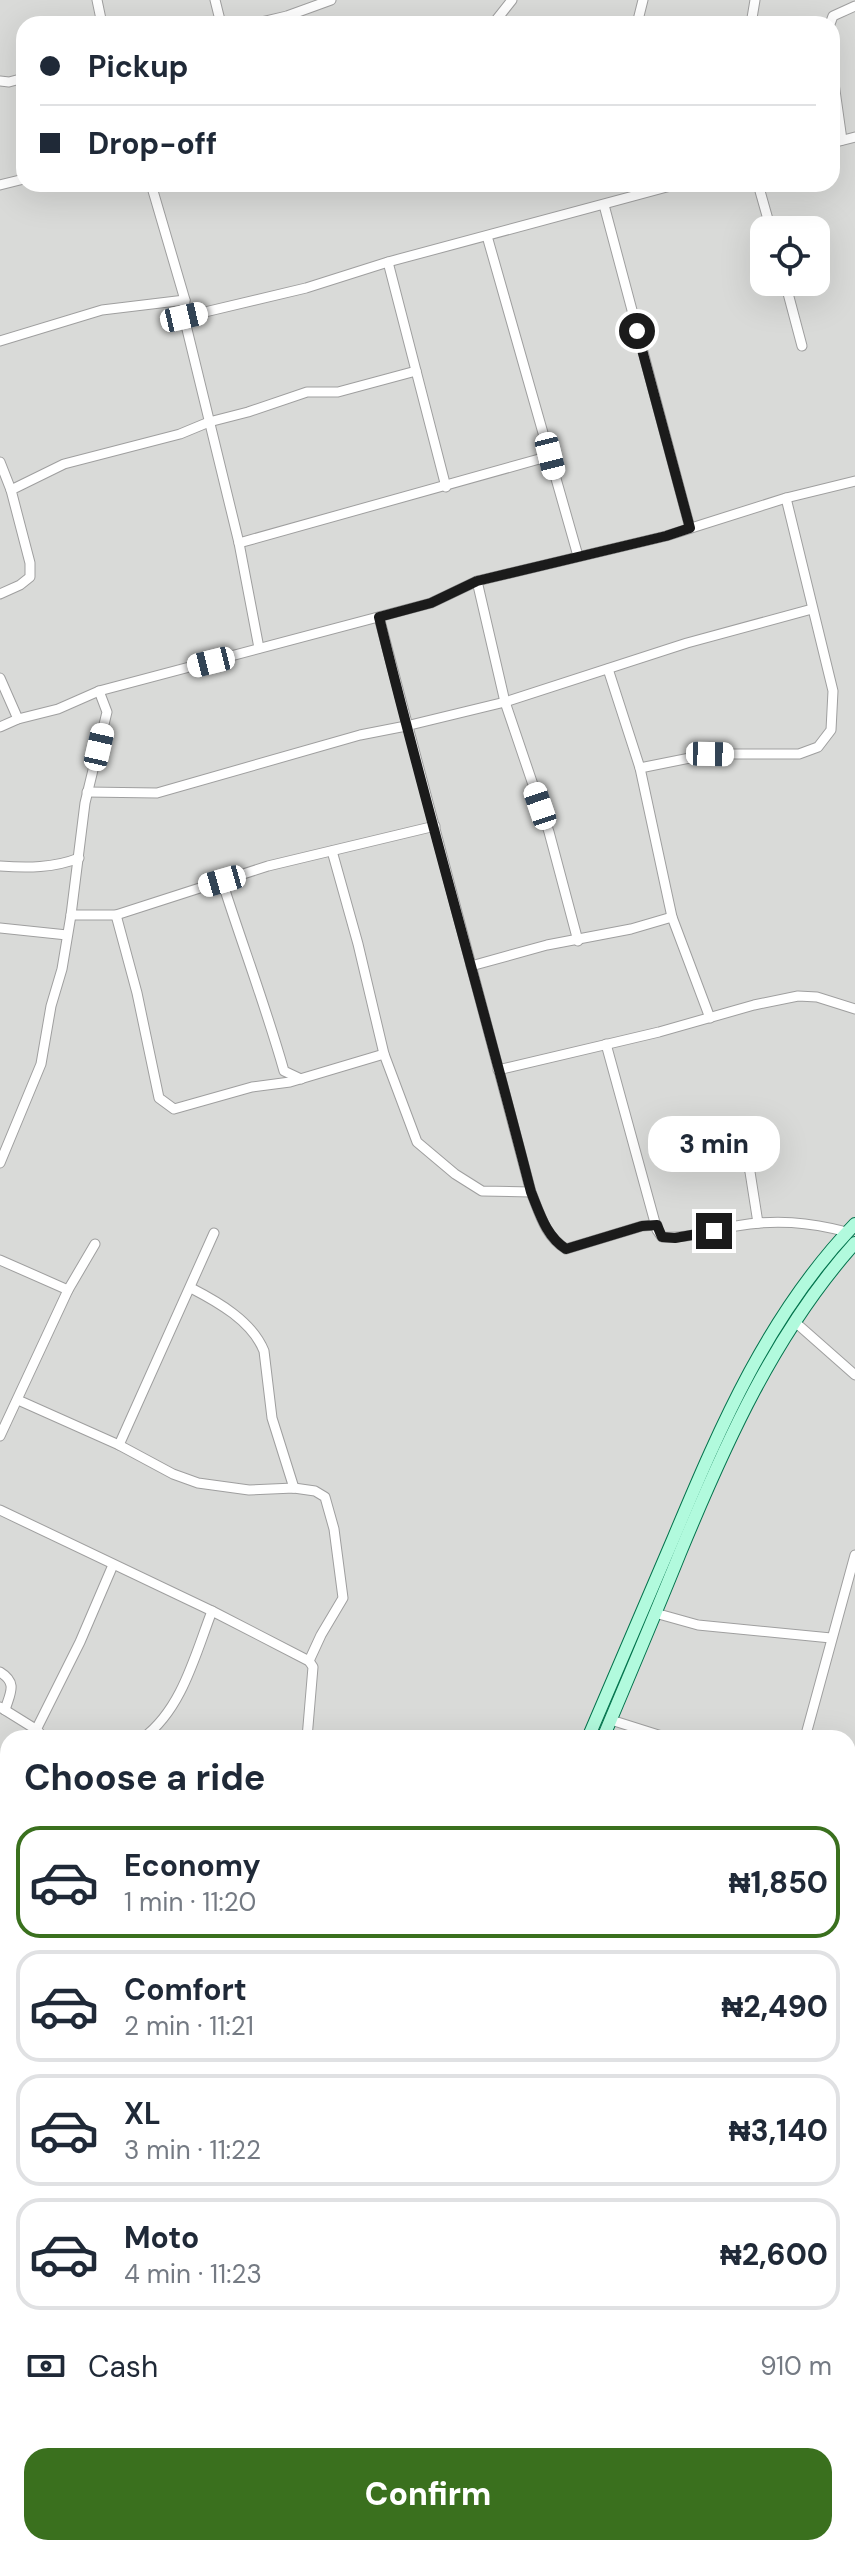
<!DOCTYPE html>
<html lang="en">
<head>
<meta charset="utf-8">
<style>
	:root { --surface:#fff; --page:#f2f2f3; --text:#1f2937; --muted:#747a83; --line:#e0e1e3; --accent:#3a701e }
	body { margin:0; font-family:"DM Sans",sans-serif; background:var(--page); color:var(--text); height:100vh; display:flex; flex-direction:column; font-size:30px; white-space:nowrap }
	* { box-sizing:border-box; margin:0 }
	p { font-size:26px; color:var(--muted) }
	.icon { flex:none; width:44px; height:44px; fill:none; stroke:currentColor; stroke-width:2; stroke-linecap:round; stroke-linejoin:round }
	.map { position:relative; flex:1; overflow:hidden }
	.sheet { position:absolute; left:0px; top:1730px; width:856px; height:826px; display:flex; flex-direction:column; background:var(--surface); border-radius:24px 24px 0 0; box-shadow:0 8px 32px #0002 }
	.sheet>* { flex:none }
	.hud { position:absolute; left:16px; top:16px; width:824px; height:176px; border-radius:24px; box-shadow:0 8px 32px #0002; display:grid; align-content:center; height:176px; padding:0 24px; background:var(--surface) }
	.fabs { position:absolute; left:750px; top:216px; display:grid; gap:16px }
	.fabs a { display:grid; place-items:center; width:80px; height:80px; border-radius:16px; background:var(--surface); box-shadow:0 8px 32px #0002; font-size:40px }
	.end { position:absolute; width:36px; height:36px; margin:-18px; border:10px solid #1b1b1b; background:#fff; box-shadow:0 0 0 4px #fff }
	.from { border-radius:50% }
	.bubble { position:absolute; height:56px; border-radius:24px; background:var(--surface); box-shadow:0 8px 32px #0002; font-size:26px; font-weight:800; line-height:56px; text-align:center }
	.car { position:absolute; width:24px; height:48px; margin:-24px -12px; border-radius:10px; box-shadow:0 0 6px 2px #0007; background:linear-gradient(#fff 24%,#345 0 40%,#fff 0 76%,#345 0 86%,#fff 0) }
	.hud b { display:flex; align-items:center; gap:28px; height:76px; font-size:30px }
	.hud b+b { border-top:2px solid var(--line) }
	.hud i { width:20px; height:20px; background:var(--text) }
	ul { padding:0; list-style:none }
	li { display:flex; align-items:center; gap:24px; height:112px; margin:0 16px 12px; padding:0 8px; border:4px solid var(--line); border-radius:24px }
	li div { flex:1 }
	li b { display:block; font-size:30px }
	li em { font-style:normal; font-weight:800 }
	li.on { border-color:var(--accent) }
	li>.icon { width:72px; height:72px; stroke-width:1.5 }
	h2 { padding:0 24px; font-size:36px; line-height:96px }
	.pay { display:flex; align-items:center; gap:20px; height:88px; padding:0 24px; font-size:30px }
	.pay p { margin-inline-start:auto }
	.action { display:flex; gap:16px; margin-top:auto; padding:16px 24px }
	.action a { flex:1; height:92px; border-radius:24px; background:var(--accent); color:#fff; font-size:32px; font-weight:800; line-height:92px; text-align:center }
	.map>svg:first-child { display:block }
	.residential { fill:#d9dad8; fill-rule:evenodd }
	.lines { fill:none; stroke-linecap:round; stroke-linejoin:round }
	.minor-casing { stroke:#9f9f9f; stroke-width:11 }
	.tertiary-casing { stroke:#9f9f9f; stroke-width:13 }
	.secondary-casing { stroke:#02734c; stroke-width:14 }
	.primary-casing { stroke:#00931f; stroke-width:16 }
	.minor { stroke:#fff; stroke-width:9 }
	.tertiary { stroke:#fff; stroke-width:11 }
	.secondary { stroke:#b1fadd; stroke-width:12 }
	.primary { stroke:#95fea1; stroke-width:14 }
	.route { stroke:#1b1b1b; stroke-width:10 }
</style>
</head>
<body>
<div class="map">
<svg width="855" height="2555" viewBox="0 0 855 2555">
	<rect width="100%" height="100%" fill="#e1ede3"/>
	<path class="residential" d="M0 0H855V2555H0ZM24 24H832V184H24ZM764 230H816V282H764ZM8 1738H848V2548H8Z"/>
	<g class="lines">
		<defs>
			<g id="minor">
				<path d="M97 0 102 24"/>
				<path d="M215 0 221 24"/>
				<path d="M253 24 287 16 331 0"/>
				<path d="M493 24 512 0"/>
				<path d="M637 24 643 0"/>
				<path d="M751 24 755 0"/>
				<path d="M830 24 833 16 855 6"/>
				<path d="M832 69 842 140"/>
				<path d="M0 81 9 82 24 78"/>
				<path d="M832 143 855 137"/>
				<path d="M151 184 185 300 184 317 239 543 259 648"/>
				<path d="M758 184 771 230"/>
				<path d="M0 185 24 179"/>
				<path d="M604 205 690 528"/>
				<path d="M487 236 578 556"/>
				<path d="M388 262 446 487"/>
				<path d="M785 282 802 346"/>
				<path d="M184 317 306 288 388 262 678 184"/>
				<path d="M0 341 102 310 185 300"/>
				<path d="M0 462 11 490"/>
				<path d="M239 543 550 456"/>
				<path d="M477 581 505 702 549 832 578 941"/>
				<path d="M0 594 20 585 30 577V563L11 490 64 464 180 434 209 422 248 412 307 392H338L416 371"/>
				<path d="M379 617 531 1192C540 1214 545 1236 566 1249L642 1226 657 1225"/>
				<path d="M608 669 640 768 672 917 710 1018"/>
				<path d="M0 678 18 719"/>
				<path d="M0 727 18 719 58 709 99 691 431 603 477 581 666 536 786 498 855 481"/>
				<path d="M640 768 710 754H799L818 747 831 730 833 691 786 498"/>
				<path d="M87 792 157 793 360 735 406 726 505 702 687 643 812 609"/>
				<path d="M332 851 358 944 384 1054 417 1142 455 1174 482 1191 531 1192"/>
				<path d="M0 866C27 868 54 868 79 858"/>
				<path d="M222 881C242 944 266 1007 284 1071L301 1079"/>
				<path d="M71 915H116L268 866 435 826"/>
				<path d="M116 915 137 993 159 1098 174 1109 252 1087 290 1082 384 1054"/>
				<path d="M0 928 67 935"/>
				<path d="M471 966 547 945 631 929 672 917"/>
				<path d="M606 1044 657 1230 662 1237C687 1239 711 1230 736 1226 775 1219 809 1222 847 1232"/>
				<path d="M498 1070 659 1032 754 1005 798 996 817 997 855 1009"/>
				<path d="M741 1143 750 1172 758 1223"/>
				<path d="M0 1163 41 1064 51 1006 62 969 71 915 85 803 107 712 99 691"/>
				<path d="M0 1260 68 1290"/>
				<path d="M191 1288C218 1302 252 1321 264 1351L272 1418 294 1488"/>
				<path d="M795 1322 855 1375"/>
				<path d="M18 1400 119 1445 173 1474 198 1483 249 1490 294 1488 315 1491 325 1497 334 1529 343 1598 321 1635 309 1661"/>
				<path d="M0 1436 68 1290 95 1244"/>
				<path d="M119 1445 214 1233"/>
				<path d="M0 1510 212 1611 309 1661 313 1667 307 1738"/>
				<path d="M655 1613 698 1625 831 1638"/>
				<path d="M0 1672C18 1683 10 1693 5 1710"/>
				<path d="M0 1707 37 1730 44 1738"/>
				<path d="M611 1720 668 1738"/>
				<path d="M32 1738 80 1642 113 1565"/>
				<path d="M143 1738C182 1709 195 1655 212 1611"/>
				<path d="M805 1738 855 1555"/>
				<path d="M0 1796 8 1781"/>
				<path d="M0 2067 8 2072"/>
				<path d="M0 2388 8 2395"/>
				<path d="M855 2388 850 2393 855 2400"/>
				<path d="M0 2458 8 2447"/>
				<path d="M848 2471 855 2478"/>
				<path d="M481 2548 489 2555"/>
				<path d="M716 2548 723 2555"/>
				<path d="M148 2555 150 2548"/>
				<path d="M339 2555 346 2548"/>
				<path d="M528 2555 536 2548"/>
			</g>
			<g id="tertiary">
				<path d="M848 1948 855 1947"/>
				<path d="M0 2029 8 2020"/>
			</g>
			<g id="secondary">
				<path d="M588 1738C616 1671 645 1604 674 1537 721 1425 769 1313 855 1224"/>
				<path d="M603 1738C629 1676 655 1615 680 1553 725 1444 775 1332 855 1243"/>
			</g>
			<g id="primary">
				<path d="M0 1941 8 1944"/>
				<path d="M0 1959 8 1961"/>
				<path d="M848 2043 855 2049"/>
				<path d="M848 2062 855 2068"/>
			</g>
		</defs>
		<use href="#minor" class="minor-casing"/>
		<use href="#tertiary" class="tertiary-casing"/>
		<use href="#secondary" class="secondary-casing"/>
		<use href="#primary" class="primary-casing"/>
		<use href="#minor" class="minor"/>
		<use href="#tertiary" class="tertiary"/>
		<use href="#secondary" class="secondary"/>
		<use href="#primary" class="primary"/>
	</g>
	<g class="lines">
		<path class="route" d="M637 331 690 528 666 536 477 581 431 603 379 617C426 809 482 1000 531 1192 540 1214 546 1236 566 1249L642 1226 657 1225 662 1237 675 1238 714 1231"/>
	</g>
</svg>
<div class="fabs">
<a><svg class="icon" aria-label="locate" viewBox="0 0 24 24"><circle cx="12" cy="12" r="6"/><path d="M12 2v4M12 18v4M2 12h4M18 12h4"/></svg></a>
</div>
<i class="end from" style="left:637px;top:331px"></i>
<i class="end" style="left:714px;top:1231px"></i>
<div class="bubble" style="left:648px;top:1116px;width:132px">3 min</div>
<i class="car" style="left:184px;top:317px;rotate:77deg"></i>
<i class="car" style="left:550px;top:456px;rotate:166deg"></i>
<i class="car" style="left:211px;top:662px;rotate:256deg"></i>
<i class="car" style="left:99px;top:747px;rotate:13deg"></i>
<i class="car" style="left:710px;top:754px;rotate:91deg"></i>
<i class="car" style="left:540px;top:806px;rotate:341deg"></i>
<i class="car" style="left:222px;top:881px;rotate:254deg"></i>
<div class="hud">
<b><i class="from"></i>Pickup</b>
<b><i></i>Drop-off</b>
</div>
<section class="sheet">
<h2>Choose a ride</h2>
<ul>
<li class="on"><svg class="icon" aria-label="car" viewBox="0 0 24 24"><path d="M5 17H2v-5l4-1 3-4h7l3 4 3 1v5h-3M9 17h6M6 11h13"/><circle cx="7" cy="17" r="2"/><circle cx="17" cy="17" r="2"/></svg><div><b>Economy</b><p>1 min · 11:20</p></div><em>₦1,850</em></li>
<li><svg class="icon" aria-label="car" viewBox="0 0 24 24"><path d="M5 17H2v-5l4-1 3-4h7l3 4 3 1v5h-3M9 17h6M6 11h13"/><circle cx="7" cy="17" r="2"/><circle cx="17" cy="17" r="2"/></svg><div><b>Comfort</b><p>2 min · 11:21</p></div><em>₦2,490</em></li>
<li><svg class="icon" aria-label="car" viewBox="0 0 24 24"><path d="M5 17H2v-5l4-1 3-4h7l3 4 3 1v5h-3M9 17h6M6 11h13"/><circle cx="7" cy="17" r="2"/><circle cx="17" cy="17" r="2"/></svg><div><b>XL</b><p>3 min · 11:22</p></div><em>₦3,140</em></li>
<li><svg class="icon" aria-label="car" viewBox="0 0 24 24"><path d="M5 17H2v-5l4-1 3-4h7l3 4 3 1v5h-3M9 17h6M6 11h13"/><circle cx="7" cy="17" r="2"/><circle cx="17" cy="17" r="2"/></svg><div><b>Moto</b><p>4 min · 11:23</p></div><em>₦2,600</em></li>
</ul>
<div class="pay"><svg class="icon" aria-label="cash" viewBox="0 0 24 24"><path d="M3 7h18v10H3z"/><circle cx="12" cy="12" r="2"/></svg>Cash<p>910 m</p></div>
<div class="action"><a>Confirm</a></div>
</section>
</div>
</body>
</html>
